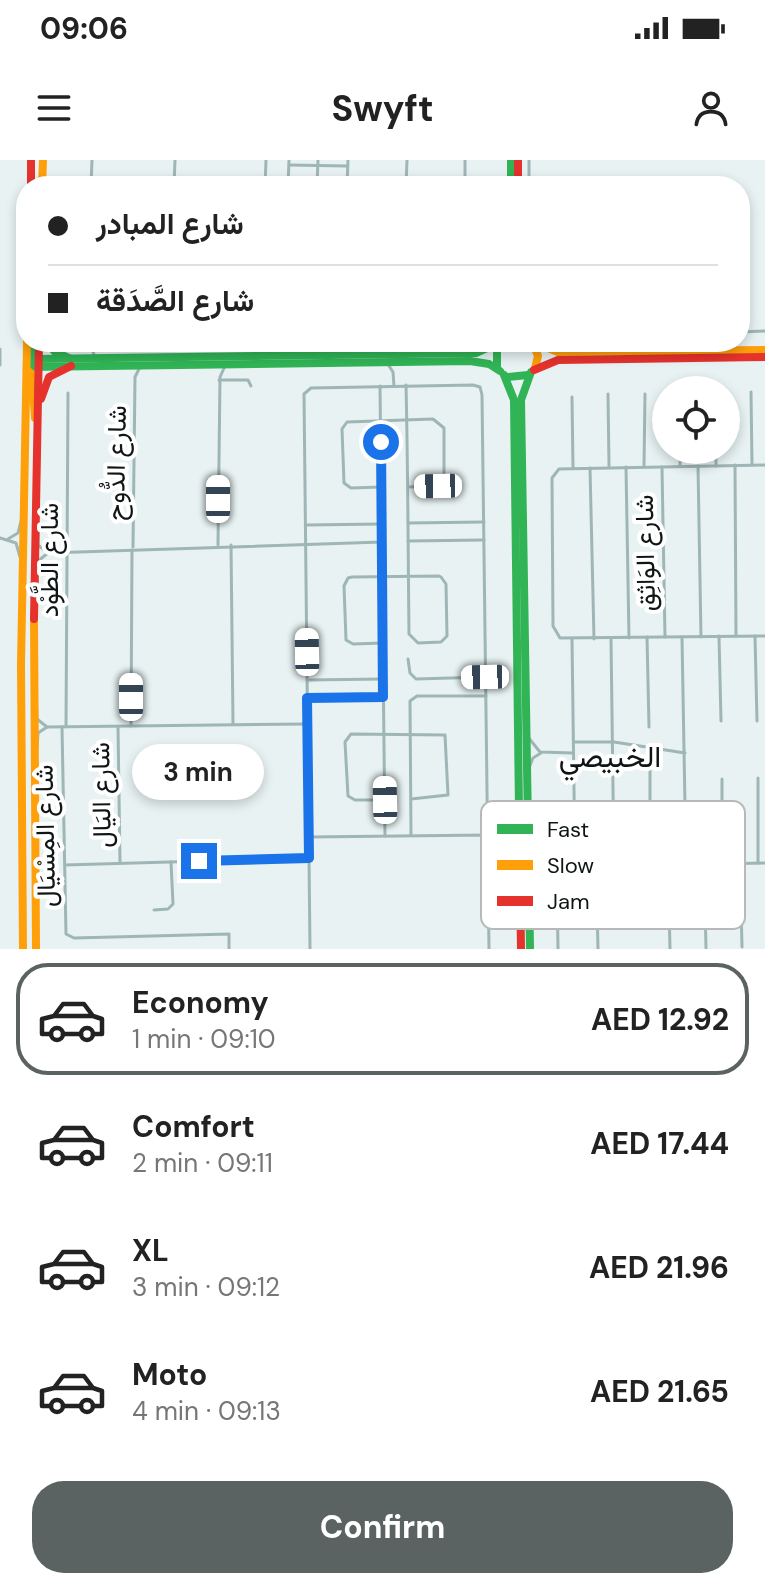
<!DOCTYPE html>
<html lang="en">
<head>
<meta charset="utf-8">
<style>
	:root { --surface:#fff; --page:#f6f6f6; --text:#222; --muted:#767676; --line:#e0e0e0; --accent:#5b6262 }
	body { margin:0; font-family:"DM Sans",Vazirmatn,sans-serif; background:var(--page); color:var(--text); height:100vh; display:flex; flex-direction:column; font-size:30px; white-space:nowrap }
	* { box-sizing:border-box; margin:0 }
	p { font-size:26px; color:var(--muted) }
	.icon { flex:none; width:44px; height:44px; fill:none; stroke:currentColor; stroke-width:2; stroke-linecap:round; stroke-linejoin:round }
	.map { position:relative; height:789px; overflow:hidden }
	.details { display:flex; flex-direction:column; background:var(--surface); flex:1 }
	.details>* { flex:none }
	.top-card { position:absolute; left:16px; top:16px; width:734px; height:176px; border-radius:32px; box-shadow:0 4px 12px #0003; display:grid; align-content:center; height:176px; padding:0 32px; background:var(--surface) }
	.controls { position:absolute; left:652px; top:216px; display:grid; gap:16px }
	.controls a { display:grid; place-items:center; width:88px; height:88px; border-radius:50%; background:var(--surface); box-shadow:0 4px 12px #0003; font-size:40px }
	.end { position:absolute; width:36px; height:36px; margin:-18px; border:10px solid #1a73e8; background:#fff; box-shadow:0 0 0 4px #fff }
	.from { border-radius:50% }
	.bubble { position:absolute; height:56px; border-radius:28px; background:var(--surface); box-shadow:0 4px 12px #0003; font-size:26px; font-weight:700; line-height:56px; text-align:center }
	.car { position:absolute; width:24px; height:48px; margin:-24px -12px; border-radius:10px; box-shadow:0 0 6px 2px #0007; background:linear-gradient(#fff 24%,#345 0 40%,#fff 0 76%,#345 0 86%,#fff 0) }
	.top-card b { display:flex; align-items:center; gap:28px; height:76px; font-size:30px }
	.top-card b+b { border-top:2px solid var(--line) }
	.top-card i { width:20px; height:20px; background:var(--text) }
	ul { padding:14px 0 0; list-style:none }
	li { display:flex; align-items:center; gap:24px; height:112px; margin:0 16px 12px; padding:0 16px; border:4px solid transparent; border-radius:32px }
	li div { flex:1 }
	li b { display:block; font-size:30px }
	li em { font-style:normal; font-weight:700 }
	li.active { border-color:var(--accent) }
	li>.icon { width:72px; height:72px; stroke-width:1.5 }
	.button { display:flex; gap:16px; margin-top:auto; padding:16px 32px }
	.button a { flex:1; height:92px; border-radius:32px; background:var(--accent); color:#fff; font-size:32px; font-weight:700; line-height:92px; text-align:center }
	.status { display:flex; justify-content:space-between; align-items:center; height:56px; padding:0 40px; background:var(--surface); direction:ltr }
	.status svg { height:22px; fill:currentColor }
	header { display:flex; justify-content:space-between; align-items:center; height:104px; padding:0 32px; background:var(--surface); font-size:36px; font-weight:700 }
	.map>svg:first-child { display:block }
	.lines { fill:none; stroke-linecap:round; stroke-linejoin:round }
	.street { stroke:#9fb6b6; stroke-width:3 }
	.fast { stroke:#30b455; stroke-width:8 }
	.slow { stroke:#ff9f0a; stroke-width:8 }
	.jam { stroke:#e5322d; stroke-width:8 }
	.route { stroke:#1a73e8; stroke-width:10 }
	.labels { text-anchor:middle; stroke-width:8; stroke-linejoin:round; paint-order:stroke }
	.street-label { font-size:26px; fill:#0f1515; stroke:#fff }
	.quarter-label { font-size:30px; fill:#0f1515; stroke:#fff }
	.key { fill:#fff; stroke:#b7b9b9; stroke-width:2 }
	.key-label { font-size:22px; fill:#0f1515 }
</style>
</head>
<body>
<div class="status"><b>09:06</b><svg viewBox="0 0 49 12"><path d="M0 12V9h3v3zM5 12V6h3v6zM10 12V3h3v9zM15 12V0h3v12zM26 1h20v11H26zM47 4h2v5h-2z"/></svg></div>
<header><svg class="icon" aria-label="menu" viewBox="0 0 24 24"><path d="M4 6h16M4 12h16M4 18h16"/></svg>Swyft<svg class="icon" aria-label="person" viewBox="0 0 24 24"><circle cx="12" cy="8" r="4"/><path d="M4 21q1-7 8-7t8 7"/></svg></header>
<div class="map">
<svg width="765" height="789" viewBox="0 0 765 789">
	<rect width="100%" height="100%" fill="#e8f2f2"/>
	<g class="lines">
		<g class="street">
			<path d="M529 0V26"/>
			<path d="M289 5 347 6"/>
			<path d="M91 26 92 0"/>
			<path d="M174 26 175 0"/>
			<path d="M265 26 266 0"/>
			<path d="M288 26 289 0"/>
			<path d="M317 26 318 0"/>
			<path d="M347 26 348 0"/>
			<path d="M406 26 407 0"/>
			<path d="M465 26V0"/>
			<path d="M740 172 765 171"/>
			<path d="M89 182 95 197"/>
			<path d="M285 182 454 186 461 182"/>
			<path d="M0 189V205"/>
			<path d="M275 195 285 188"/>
			<path d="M387 203 393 212 394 226"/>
			<path d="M219 220H248L251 226"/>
			<path d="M380 226 385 676"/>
			<path d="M751 232 752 304"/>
			<path d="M608 234 609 306"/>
			<path d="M572 237 573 308"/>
			<path d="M680 290V306"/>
			<path d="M716 290V306"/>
			<path d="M735 305 736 476"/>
			<path d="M765 305 559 309 552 318 553 466 560 478 765 476"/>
			<path d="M644 306 645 234"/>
			<path d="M698 306 701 477"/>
			<path d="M626 307 629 478"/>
			<path d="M662 307 665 477"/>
			<path d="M590 308 594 479"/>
			<path d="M381 327 351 328 344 323 342 269 347 262 433 259 444 268V322L438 326 408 327"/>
			<path d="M38 362V385L48 393"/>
			<path d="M408 363 484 362"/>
			<path d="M306 365 382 364"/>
			<path d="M0 378 16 383 20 397"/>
			<path d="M8 379 18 373 22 357"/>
			<path d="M408 381 484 380"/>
			<path d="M218 385 220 217 225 206"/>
			<path d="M231 385 233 564"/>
			<path d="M133 387 135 217 141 205"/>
			<path d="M37 423 38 401 48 393 382 382"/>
			<path d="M719 476 721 561"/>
			<path d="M755 476 757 561"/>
			<path d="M647 477 649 567"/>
			<path d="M682 477 686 702"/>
			<path d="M611 478 614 705"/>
			<path d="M572 479 575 704"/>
			<path d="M383 483 353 484 346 480 344 426 348 418 352 417 439 416 441 417 446 424 447 476 441 482 418 483 409 474C408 391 408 308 406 225"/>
			<path d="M408 499 410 513 416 519 485 517"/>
			<path d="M307 520 383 519"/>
			<path d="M36 532 37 559 47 567"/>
			<path d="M307 538 383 537"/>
			<path d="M131 566 132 390"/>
			<path d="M62 567 66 774 74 778 229 774V789"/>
			<path d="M66 567 68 233"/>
			<path d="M118 567 120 703"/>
			<path d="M528 577 540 592 573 593"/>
			<path d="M574 582H614L685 593"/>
			<path d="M37 589 38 573 47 567 307 564"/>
			<path d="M574 604 650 605"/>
			<path d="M529 608 533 598 541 593"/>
			<path d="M758 618V703"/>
			<path d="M722 619V703"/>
			<path d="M384 640H355L348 636 345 582 351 574 445 575 448 635 411 639"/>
			<path d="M411 675 410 541 417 536H486"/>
			<path d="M506 675 518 664"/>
			<path d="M309 677 488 675 508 677 518 685"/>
			<path d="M704 703 706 788"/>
			<path d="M740 703 742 787"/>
			<path d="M650 704V590"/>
			<path d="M65 705 309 698"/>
			<path d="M596 705 598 789"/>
			<path d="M668 705 670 789"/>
			<path d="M154 750 168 749 173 744 171 702"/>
			<path d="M310 789 304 234 311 228 473 225 480 227 482 235 489 789"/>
			<path d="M558 789 557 721 565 707 765 703"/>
		</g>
		<g class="fast">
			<path d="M511 0V26"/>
			<path d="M32 182V199L38 207"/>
			<path d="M47 182 55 192 71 199"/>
			<path d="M497 186V207"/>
			<path d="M36 199 476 193 500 182"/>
			<path d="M27 207 470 201 489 204 500 211"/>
			<path d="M504 215 514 240 519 650"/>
			<path d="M507 217 528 215"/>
			<path d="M530 789 521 240 531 212"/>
		</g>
		<g class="slow">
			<path d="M42 26 43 0"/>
			<path d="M533 182 558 192 765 190"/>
			<path d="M533 183 538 196 535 208"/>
			<path d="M27 210 32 214 35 258"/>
			<path d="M34 459 36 789"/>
			<path d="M23 789 21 504 27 182"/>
		</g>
		<g class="jam">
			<path d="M31 0V26"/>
			<path d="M518 0V26"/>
			<path d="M534 210 558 200 765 197"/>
			<path d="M41 239 49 217 71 206"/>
			<path d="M34 459 39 182"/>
			<path d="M519 650 521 789"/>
		</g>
	</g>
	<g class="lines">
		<path class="route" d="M199 701 309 698 307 538 383 537 381 282"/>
	</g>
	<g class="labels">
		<g class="street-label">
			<text transform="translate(116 303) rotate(-89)" y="9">شارع الدُّوح</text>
			<text transform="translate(645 393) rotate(-91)" y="9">شارع الوَاثِق</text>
			<text transform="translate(49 400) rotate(-90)" y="9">شارع الطَّوْد</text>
			<text transform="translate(101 635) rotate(-91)" y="9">شارع اليَال</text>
			<text transform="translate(45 676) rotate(-91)" y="9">شارع المِسْيَال</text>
		</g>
		<g class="quarter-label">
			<text x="610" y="607">الخبيصي</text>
		</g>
	</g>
	<rect x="481" y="641" width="264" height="128" rx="12" class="key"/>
	<rect x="497" y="664" width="36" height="10" fill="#30b455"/>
	<rect x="497" y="700" width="36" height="10" fill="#ff9f0a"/>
	<rect x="497" y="736" width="36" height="10" fill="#e5322d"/>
	<g class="key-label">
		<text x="547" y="677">Fast</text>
		<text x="547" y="713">Slow</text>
		<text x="547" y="749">Jam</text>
	</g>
</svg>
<div class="controls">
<a><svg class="icon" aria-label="locate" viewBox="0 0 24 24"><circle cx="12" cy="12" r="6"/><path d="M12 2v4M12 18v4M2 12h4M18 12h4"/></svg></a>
</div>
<i class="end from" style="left:381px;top:282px"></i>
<i class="end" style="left:199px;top:701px"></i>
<div class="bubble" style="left:132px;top:584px;width:132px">3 min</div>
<i class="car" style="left:438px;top:326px;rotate:269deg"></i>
<i class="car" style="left:218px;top:339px;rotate:0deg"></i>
<i class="car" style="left:307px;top:492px;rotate:359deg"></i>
<i class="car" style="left:485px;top:517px;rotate:269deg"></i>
<i class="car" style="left:131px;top:537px;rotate:0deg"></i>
<i class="car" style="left:385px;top:640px;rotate:359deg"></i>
<div class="top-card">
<b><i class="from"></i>شارع المبادر</b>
<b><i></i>شارع الصَّدَقة</b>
</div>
</div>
<section class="details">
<ul>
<li class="active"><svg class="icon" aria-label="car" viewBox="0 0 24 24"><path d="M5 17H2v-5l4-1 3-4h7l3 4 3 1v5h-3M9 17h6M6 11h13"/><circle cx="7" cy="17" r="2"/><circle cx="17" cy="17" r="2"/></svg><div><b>Economy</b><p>1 min · 09:10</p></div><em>AED 12.92</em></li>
<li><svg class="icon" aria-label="car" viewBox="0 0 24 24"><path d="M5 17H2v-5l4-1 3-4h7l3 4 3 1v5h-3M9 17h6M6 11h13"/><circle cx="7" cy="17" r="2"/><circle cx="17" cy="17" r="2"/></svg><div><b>Comfort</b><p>2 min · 09:11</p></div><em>AED 17.44</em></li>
<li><svg class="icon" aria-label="car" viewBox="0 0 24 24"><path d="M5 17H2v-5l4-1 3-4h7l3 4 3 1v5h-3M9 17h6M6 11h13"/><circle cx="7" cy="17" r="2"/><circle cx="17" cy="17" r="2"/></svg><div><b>XL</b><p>3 min · 09:12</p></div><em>AED 21.96</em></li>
<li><svg class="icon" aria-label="car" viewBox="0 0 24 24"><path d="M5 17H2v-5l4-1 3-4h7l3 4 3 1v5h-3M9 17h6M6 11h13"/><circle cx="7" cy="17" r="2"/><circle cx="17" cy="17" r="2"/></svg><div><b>Moto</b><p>4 min · 09:13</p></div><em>AED 21.65</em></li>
</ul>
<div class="button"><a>Confirm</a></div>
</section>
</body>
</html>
